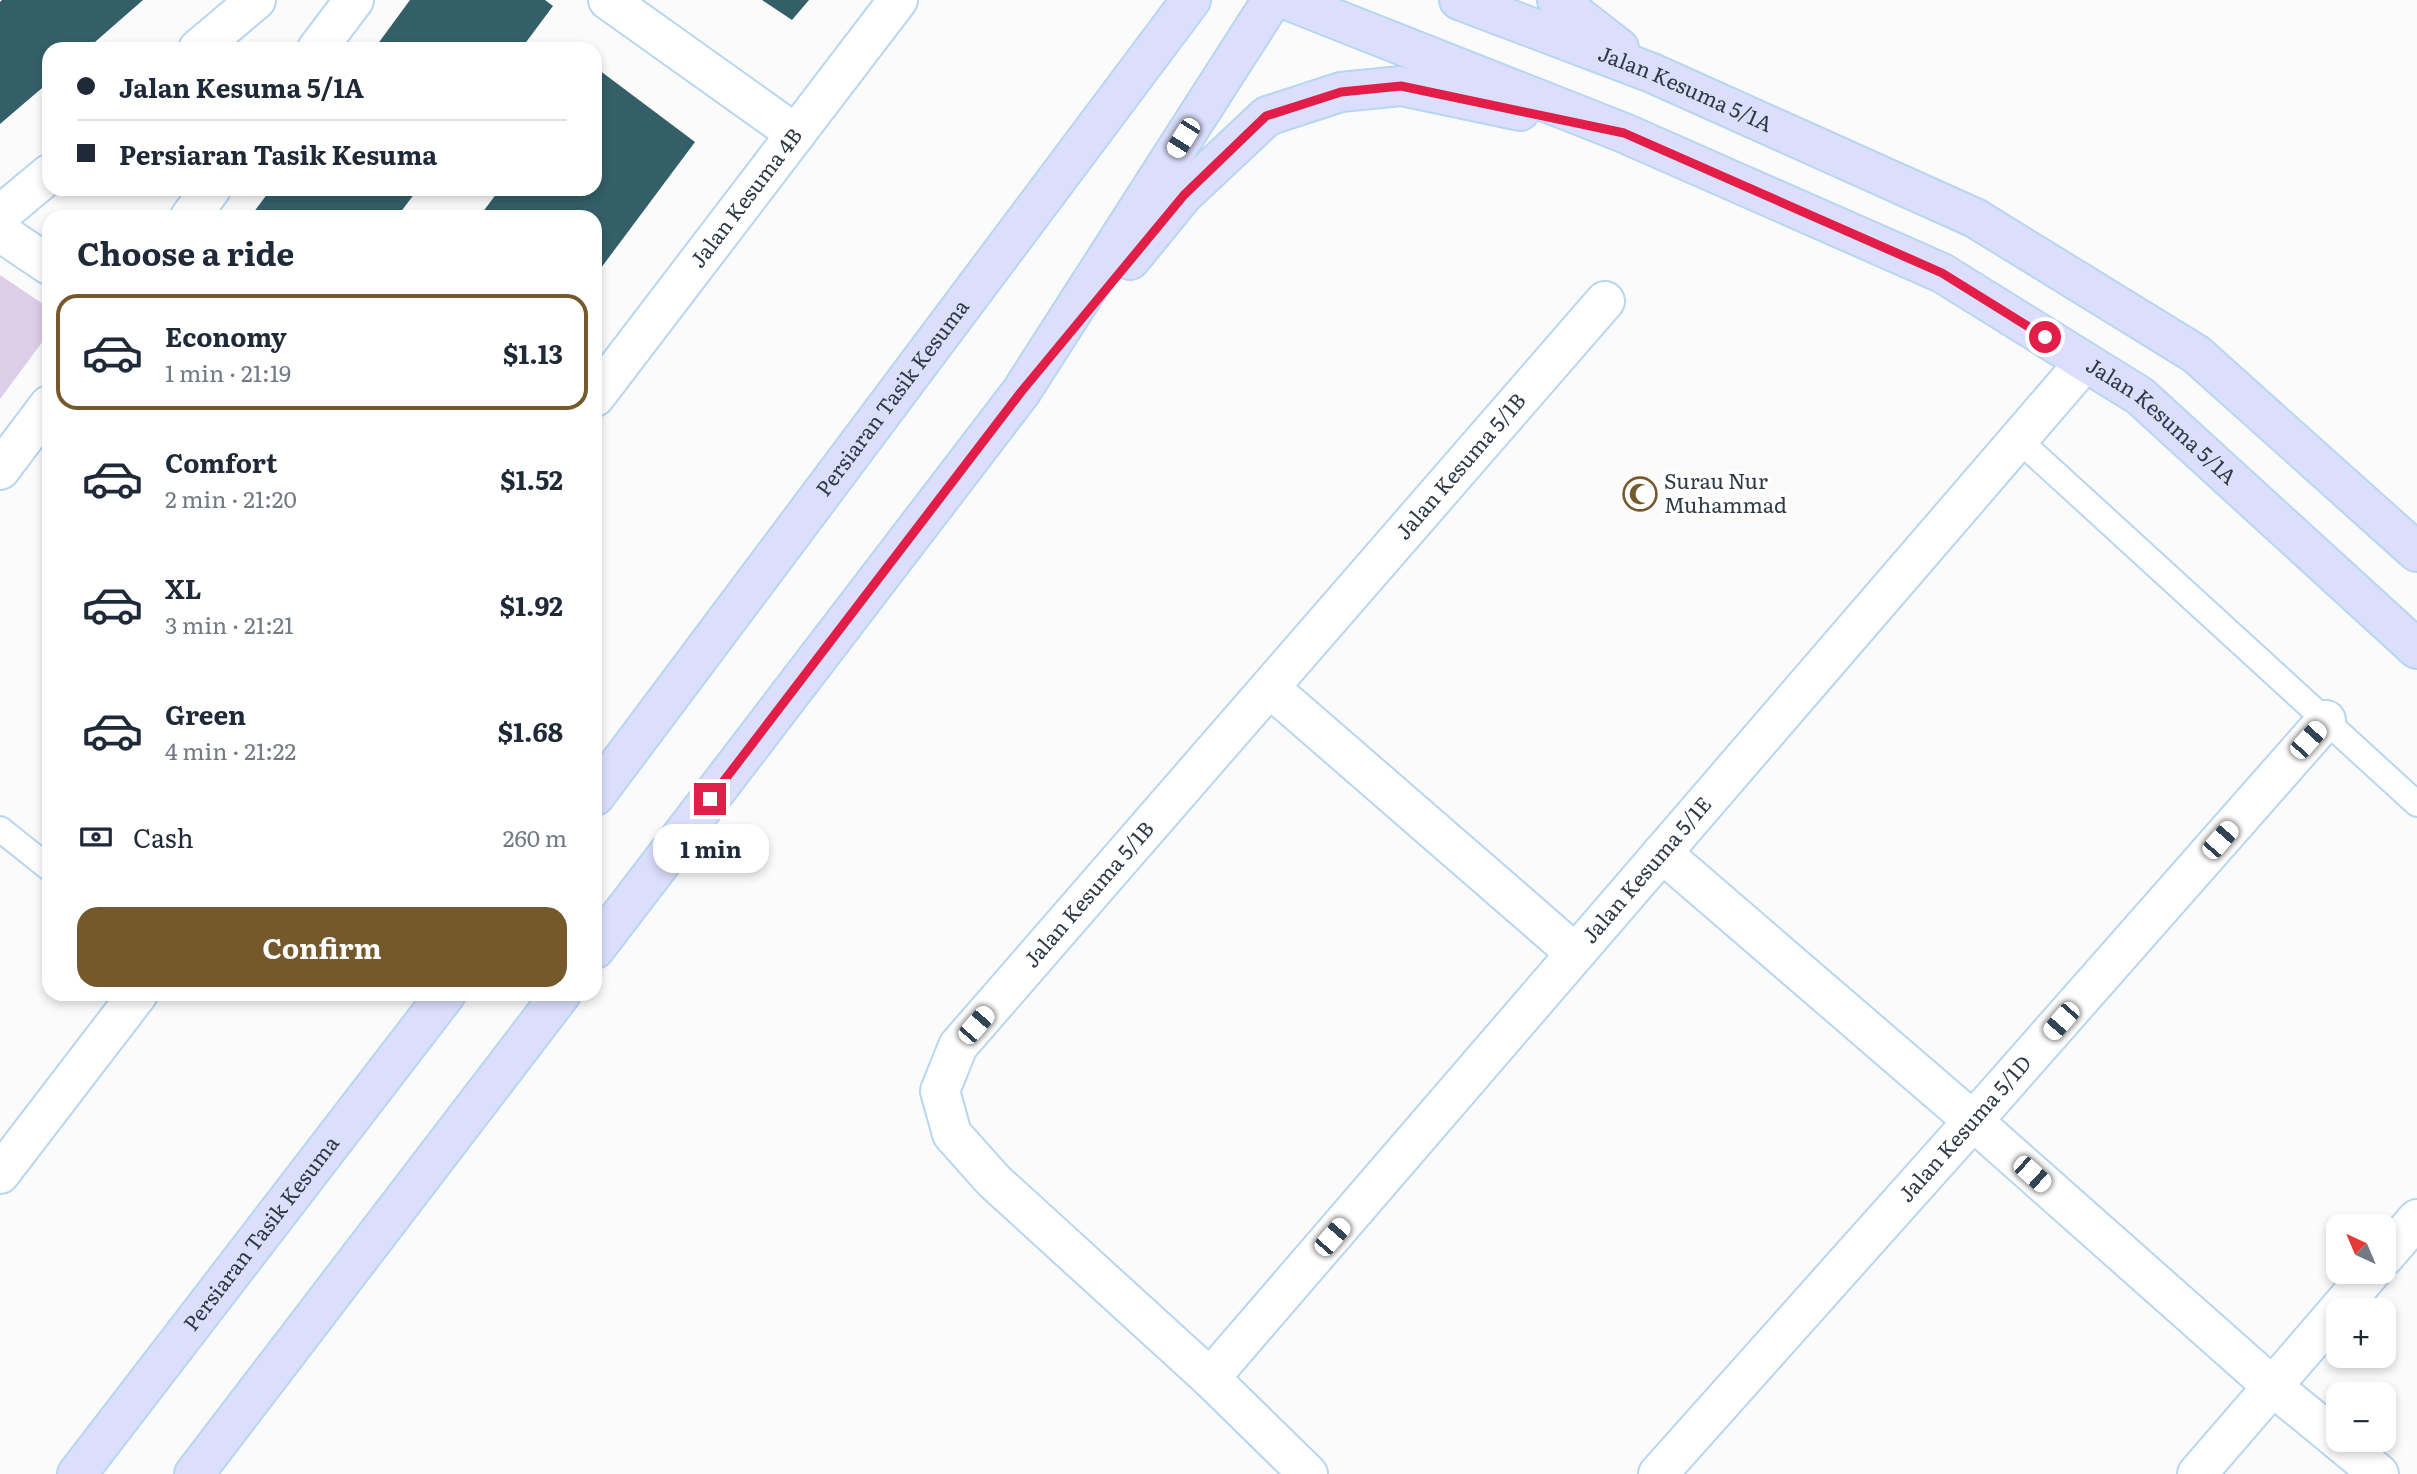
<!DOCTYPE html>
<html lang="en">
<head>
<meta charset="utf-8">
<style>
	:root { --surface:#fff; --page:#f6f6f7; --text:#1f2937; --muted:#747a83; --line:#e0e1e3; --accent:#75592c }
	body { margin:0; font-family:Literata,serif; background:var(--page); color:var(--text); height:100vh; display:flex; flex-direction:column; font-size:26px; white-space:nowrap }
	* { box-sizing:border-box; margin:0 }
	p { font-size:23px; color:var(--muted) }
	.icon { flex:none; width:38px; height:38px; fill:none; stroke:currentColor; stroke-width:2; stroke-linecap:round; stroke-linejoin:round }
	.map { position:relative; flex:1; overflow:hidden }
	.side { position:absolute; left:42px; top:210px; width:560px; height:791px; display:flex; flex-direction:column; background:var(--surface); border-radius:21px; box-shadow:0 4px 10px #0003 }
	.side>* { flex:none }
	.guide { position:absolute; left:42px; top:42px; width:560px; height:154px; border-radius:21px; box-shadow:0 4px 10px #0003; display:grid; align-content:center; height:154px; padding:0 35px; background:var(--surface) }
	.needle { width:46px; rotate:316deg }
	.fabs { position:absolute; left:2326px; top:1214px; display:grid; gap:14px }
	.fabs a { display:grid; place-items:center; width:70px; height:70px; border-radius:14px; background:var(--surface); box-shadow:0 4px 10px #0003; font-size:35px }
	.end { position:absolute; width:32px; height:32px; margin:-16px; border:9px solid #e11d48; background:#fff; box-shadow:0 0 0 4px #fff }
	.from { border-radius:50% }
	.bubble { position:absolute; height:49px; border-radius:21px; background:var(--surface); box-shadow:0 4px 10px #0003; font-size:23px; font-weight:700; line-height:49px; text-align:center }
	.car { position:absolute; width:21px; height:42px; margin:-21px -10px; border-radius:9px; box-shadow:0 0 5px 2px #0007; background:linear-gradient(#fff 24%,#345 0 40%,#fff 0 76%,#345 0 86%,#fff 0) }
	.guide b { display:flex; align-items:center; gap:24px; height:66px; font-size:26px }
	.guide b+b { border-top:2px solid var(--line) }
	.guide i { width:18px; height:18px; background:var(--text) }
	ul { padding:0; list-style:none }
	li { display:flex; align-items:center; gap:21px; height:116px; margin:0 14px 10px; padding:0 21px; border:4px solid transparent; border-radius:21px }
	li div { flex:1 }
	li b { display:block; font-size:26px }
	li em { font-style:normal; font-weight:700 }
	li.selected { border-color:var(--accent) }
	li>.icon { width:63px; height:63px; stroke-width:1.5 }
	h2 { padding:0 35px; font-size:32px; line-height:84px }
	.pay { display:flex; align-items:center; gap:18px; height:77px; padding:0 35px; font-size:26px }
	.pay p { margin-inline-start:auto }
	.cta { display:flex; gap:14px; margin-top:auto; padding:14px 35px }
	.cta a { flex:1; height:80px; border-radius:21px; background:var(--accent); color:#fff; font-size:28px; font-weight:700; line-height:80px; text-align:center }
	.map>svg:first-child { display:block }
	.green { fill:#ddcee7 }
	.building { fill:#345f68 }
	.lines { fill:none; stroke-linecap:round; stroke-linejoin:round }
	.lane-casing { stroke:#b7d6f1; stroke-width:28 }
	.street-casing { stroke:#b7d6f1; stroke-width:42 }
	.secondary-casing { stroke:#b7d6f1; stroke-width:42 }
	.lane { stroke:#fff; stroke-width:24 }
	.street { stroke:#fff; stroke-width:38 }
	.secondary { stroke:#dcdffc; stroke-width:38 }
	.route { stroke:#e11d48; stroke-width:9 }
	.labels { text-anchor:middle; stroke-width:7; stroke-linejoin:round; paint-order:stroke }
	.street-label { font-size:21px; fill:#2e3a45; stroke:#fff }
	.poi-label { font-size:21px; fill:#2e3a45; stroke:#fff; text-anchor:start }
</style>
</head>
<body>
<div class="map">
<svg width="2417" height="1474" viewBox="0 0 2417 1474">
	<rect width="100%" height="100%" fill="#fbfbfb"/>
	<path class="green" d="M0 275 49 308V333L0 399Z"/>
	<g class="building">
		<path d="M2 0H143L87 49H49V82L0 124V2Z"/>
		<path d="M410 0H545L553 6 521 49H374Z"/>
		<path d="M762 0H809L792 20Z"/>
		<path d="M595 67 695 142 595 276V217H479L500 189H595Z"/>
		<path d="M271 189H418L397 217H250Z"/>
	</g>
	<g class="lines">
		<defs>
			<g id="lane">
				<path d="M2019 440 2417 804"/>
				<path d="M0 829 49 868"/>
			</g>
			<g id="street">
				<path d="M608 0 796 134"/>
				<path d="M198 49 256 0"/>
				<path d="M317 49 354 0"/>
				<path d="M0 215 49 174"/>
				<path d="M190 217 211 189"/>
				<path d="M0 232 49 265"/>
				<path id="s1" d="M595 397 898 0"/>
				<path d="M0 470 49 405"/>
				<path d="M1270 688 1575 953"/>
				<path d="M1662 853 1973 1121 2272 1386 2338 1440"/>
				<path d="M0 1174 138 994"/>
				<path d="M2384 1257 2417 1219"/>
				<path id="s2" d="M1210 1378 2085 362"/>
				<path d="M2338 1440 2379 1474"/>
				<path id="s3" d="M1308 1474 1210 1378 994 1181 952 1134 940 1091 958 1046 1605 301"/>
				<path id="s4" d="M1658 1474 1973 1121 2326 720"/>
				<path d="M2197 1474 2371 1272"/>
			</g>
			<g id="secondary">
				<path id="s5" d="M1287 0 1624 133 1942 273 2140 396 2417 649"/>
				<path id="s6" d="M1459 0 1652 73 1975 218 2196 354 2417 552"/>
				<path d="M1557 0 1619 48"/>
				<path d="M1130 260 1183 195 1267 116 1341 92 1401 86 1520 111"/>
				<path id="s7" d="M595 796 1191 0"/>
				<path d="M595 949 1021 392 1272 0"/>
				<path id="s8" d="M77 1474 446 994"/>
				<path d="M194 1474 561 994"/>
			</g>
		</defs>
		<use href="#lane" class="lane-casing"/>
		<use href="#street" class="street-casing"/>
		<use href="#secondary" class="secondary-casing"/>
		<use href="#lane" class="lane"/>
		<use href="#street" class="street"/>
		<use href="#secondary" class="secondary"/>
	</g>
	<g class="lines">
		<path class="route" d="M710 799 1021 392 1184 195 1266 116 1341 92 1401 86 1624 133 1942 273 2045 337"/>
	</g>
	<defs>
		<symbol id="mosque-ring" viewBox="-11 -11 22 22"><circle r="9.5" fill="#fff" stroke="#75592c" stroke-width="1.5"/><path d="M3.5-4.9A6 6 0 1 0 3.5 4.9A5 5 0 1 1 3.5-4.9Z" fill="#75592c"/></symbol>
	</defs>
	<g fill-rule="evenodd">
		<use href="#mosque-ring" x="1621" y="475" width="38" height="38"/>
	</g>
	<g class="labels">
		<g class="street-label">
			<text dy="7" stroke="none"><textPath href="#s6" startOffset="243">Jalan Kesuma 5/1A</textPath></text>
			<text dy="7" stroke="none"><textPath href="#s1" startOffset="250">Jalan Kesuma 4B</textPath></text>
			<text dy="7" stroke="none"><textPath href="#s7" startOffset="497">Persiaran Tasik Kesuma</textPath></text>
			<text dy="7" stroke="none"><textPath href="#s5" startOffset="975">Jalan Kesuma 5/1A</textPath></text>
			<text dy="7" stroke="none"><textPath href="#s3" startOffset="1353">Jalan Kesuma 5/1B</textPath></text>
			<text dy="7" stroke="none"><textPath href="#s2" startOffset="670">Jalan Kesuma 5/1E</textPath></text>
			<text dy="7" stroke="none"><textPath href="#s3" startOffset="786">Jalan Kesuma 5/1B</textPath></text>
			<text dy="7" stroke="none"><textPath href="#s4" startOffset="462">Jalan Kesuma 5/1D</textPath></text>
			<text dy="7" stroke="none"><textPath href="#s8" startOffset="303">Persiaran Tasik Kesuma</textPath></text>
		</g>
		<g class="poi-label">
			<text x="1664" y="489">Surau Nur<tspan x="1664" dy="24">Muhammad</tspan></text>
		</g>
	</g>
</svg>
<div class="fabs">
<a><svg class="needle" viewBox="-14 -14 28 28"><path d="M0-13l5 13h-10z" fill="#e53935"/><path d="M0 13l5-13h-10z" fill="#747a83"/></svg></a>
<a>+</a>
<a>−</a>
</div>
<i class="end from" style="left:2045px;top:337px"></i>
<i class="end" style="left:710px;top:799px"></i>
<div class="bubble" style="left:653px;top:824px;width:116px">1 min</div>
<i class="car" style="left:1183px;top:138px;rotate:212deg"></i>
<i class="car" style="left:2308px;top:740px;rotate:42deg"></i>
<i class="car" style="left:2220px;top:840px;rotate:41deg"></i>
<i class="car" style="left:2061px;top:1021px;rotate:221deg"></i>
<i class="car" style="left:976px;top:1025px;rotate:41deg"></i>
<i class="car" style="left:2032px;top:1174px;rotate:132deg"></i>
<i class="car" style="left:1332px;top:1237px;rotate:41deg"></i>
<div class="guide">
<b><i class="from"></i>Jalan Kesuma 5/1A</b>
<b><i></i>Persiaran Tasik Kesuma</b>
</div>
<section class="side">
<h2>Choose a ride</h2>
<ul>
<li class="selected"><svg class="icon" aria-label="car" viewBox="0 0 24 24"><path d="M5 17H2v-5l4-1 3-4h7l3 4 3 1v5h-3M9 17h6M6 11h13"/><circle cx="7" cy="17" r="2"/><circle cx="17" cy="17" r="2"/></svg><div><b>Economy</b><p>1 min · 21:19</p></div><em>$1.13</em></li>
<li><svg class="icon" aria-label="car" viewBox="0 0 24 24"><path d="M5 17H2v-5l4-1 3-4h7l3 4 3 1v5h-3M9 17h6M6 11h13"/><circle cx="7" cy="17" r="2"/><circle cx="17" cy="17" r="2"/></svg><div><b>Comfort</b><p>2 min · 21:20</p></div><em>$1.52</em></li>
<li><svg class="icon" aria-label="car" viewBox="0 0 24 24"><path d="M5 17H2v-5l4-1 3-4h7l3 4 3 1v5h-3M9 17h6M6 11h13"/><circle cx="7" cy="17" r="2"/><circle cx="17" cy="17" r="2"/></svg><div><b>XL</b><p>3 min · 21:21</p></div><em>$1.92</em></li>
<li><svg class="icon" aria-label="car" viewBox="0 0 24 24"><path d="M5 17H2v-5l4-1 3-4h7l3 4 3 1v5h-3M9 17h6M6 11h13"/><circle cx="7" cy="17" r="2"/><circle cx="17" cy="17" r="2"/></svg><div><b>Green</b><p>4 min · 21:22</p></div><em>$1.68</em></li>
</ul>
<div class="pay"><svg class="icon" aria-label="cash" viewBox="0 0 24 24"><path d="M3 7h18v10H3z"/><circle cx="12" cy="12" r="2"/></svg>Cash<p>260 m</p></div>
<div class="cta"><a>Confirm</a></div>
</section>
</div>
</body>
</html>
